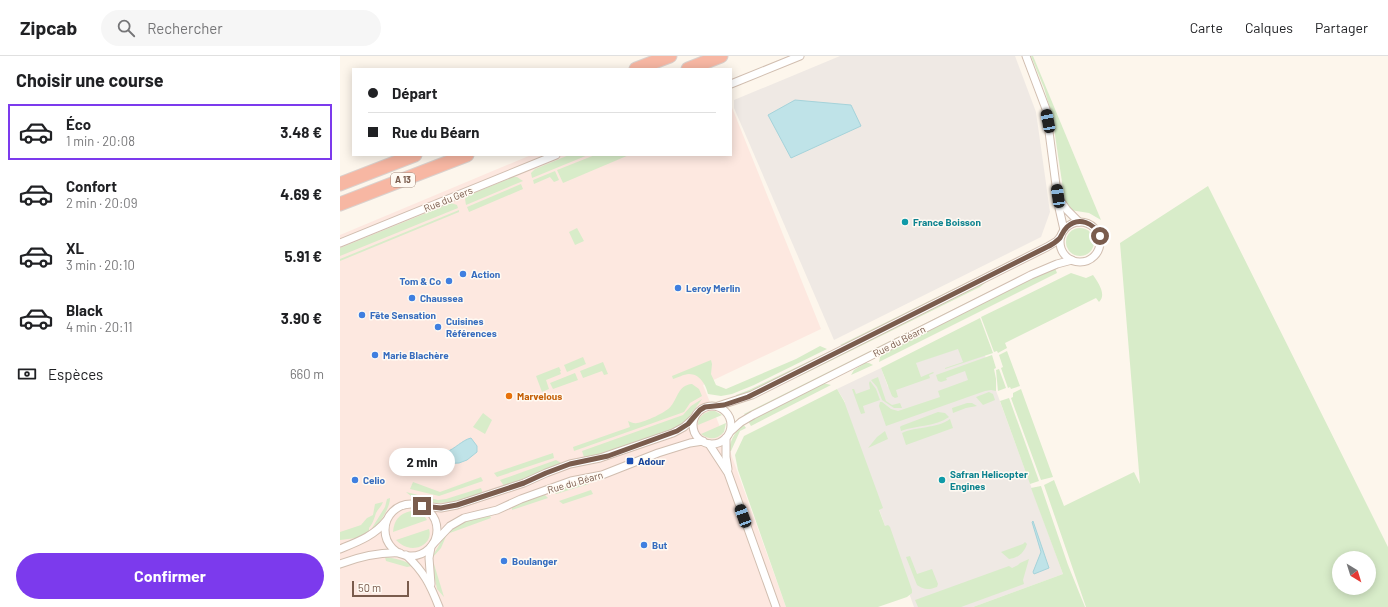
<!DOCTYPE html>
<html lang="fr">
<head>
<meta charset="utf-8">
<style>
	:root { --surface:#fff; --page:#f6f6f6; --text:#202124; --muted:#757577; --line:#e0e0e0; --accent:#7c3aed }
	body { margin:0; font-family:Barlow,sans-serif; background:var(--page); color:var(--text); height:100vh; display:flex; flex-direction:column; font-size:15px; white-space:nowrap }
	* { box-sizing:border-box; margin:0 }
	p { font-size:13px; color:var(--muted) }
	.icon { flex:none; width:22px; height:22px; fill:none; stroke:currentColor; stroke-width:2; stroke-linecap:round; stroke-linejoin:round }
	.map { position:relative; flex:1; overflow:hidden }
	.details { display:flex; flex-direction:column; background:var(--surface); width:340px }
	.details>* { flex:none }
	.banner { position:absolute; left:12px; top:12px; width:380px; height:88px; border-radius:0px; box-shadow:0 2px 10px #0003; display:grid; align-content:center; height:88px; padding:0 16px; background:var(--surface) }
	.needle { width:26px; rotate:142deg }
	.tools { position:absolute; left:992px; top:495px; display:grid; gap:8px }
	.tools a { display:grid; place-items:center; width:44px; height:44px; border-radius:50%; background:var(--surface); box-shadow:0 2px 10px #0003; font-size:20px }
	.scale { position:absolute; left:12px; bottom:10px; width:57px; box-sizing:border-box; padding-left:4px; border:2px solid #7a5c4d; border-top:0; font-size:11px; line-height:14px; white-space:nowrap; color:#7a5c4d; -webkit-text-stroke:3px #fffaf3; paint-order:stroke }
	.end { position:absolute; width:18px; height:18px; margin:-9px; border:5px solid #7a5c4d; background:#fff; box-shadow:0 0 0 2px #fff }
	.from { border-radius:50% }
	.bubble { position:absolute; height:28px; border-radius:14px; background:var(--surface); box-shadow:0 2px 10px #0003; font-size:13px; font-weight:700; line-height:28px; text-align:center }
	.car { position:absolute; width:12px; height:24px; margin:-12px -6px; border-radius:5px; box-shadow:0 0 3px 1px #0007; background:linear-gradient(#222 24%,#8ab4d8 0 40%,#222 0 76%,#8ab4d8 0 86%,#222 0) }
	.banner b { display:flex; align-items:center; gap:14px; height:38px; font-size:15px }
	.banner b+b { border-top:1px solid var(--line) }
	.banner i { width:10px; height:10px; background:var(--text) }
	ul { padding:0; list-style:none }
	li { display:flex; align-items:center; gap:12px; height:56px; margin:0 8px 6px; padding:0 8px; border:2px solid transparent; border-radius:0px }
	li div { flex:1 }
	li b { display:block; font-size:15px }
	li em { font-style:normal; font-weight:700 }
	li.on { border-color:var(--accent) }
	li>.icon { width:36px; height:36px; stroke-width:1.5 }
	h2 { padding:0 16px; font-size:18px; line-height:48px }
	.pay { display:flex; align-items:center; gap:10px; height:44px; padding:0 16px; font-size:15px }
	.pay p { margin-inline-start:auto }
	.primary-button { display:flex; gap:8px; margin-top:auto; padding:8px 16px }
	.primary-button a { flex:1; height:46px; border-radius:24px; background:var(--accent); color:#fff; font-size:16px; font-weight:700; line-height:46px; text-align:center }
	header { display:flex; align-items:center; gap:24px; box-sizing:border-box; height:56px; padding:0 20px; background:var(--surface); border-bottom:1px solid var(--line) }
	header strong { font-size:19px }
	nav { display:flex; gap:22px; margin-inline-start:auto; font-size:14px }
	.search { width:280px; height:36px; background:var(--page); display:flex; align-items:center; gap:10px; box-sizing:border-box; padding:0 14px; border-radius:22px; color:var(--muted); font-size:15px }
	main { display:flex; flex:1; min-height:0 }
	.map>svg:first-child { display:block }
	.commercial { fill:#fde8e0 }
	.industrial { fill:#efe9e4 }
	.green { fill:#d8ecc9; fill-rule:evenodd }
	.water { fill:#bfe3e8; stroke:#a5d3da }
	.lines { fill:none; stroke-linecap:round; stroke-linejoin:round }
	.street-casing { stroke:#d1beb0; stroke-width:9 }
	.highway-casing { stroke:#dad1cd; stroke-width:15 }
	.street { stroke:#fff; stroke-width:7 }
	.highway { stroke:#f7b7a3; stroke-width:13 }
	.route { stroke:#7a5c4d; stroke-width:5 }
	.culture-dot { fill:#0f9aa8; stroke:#fffaf3; stroke-width:1.5 }
	.shop-dot { fill:#3f7fe0; stroke:#fffaf3; stroke-width:1.5 }
	.food-dot { fill:#e8710a; stroke:#fffaf3; stroke-width:1.5 }
	.transit-dot { fill:#1a4fb4; stroke:#fffaf3; stroke-width:1.5 }
	.labels { text-anchor:middle; stroke-width:3; stroke-linejoin:round; paint-order:stroke }
	.shield { fill:#fffaf3; stroke:#a28b7f; stroke-width:1 }
	.shield-label { font-size:9px; font-weight:bold; fill:#7a5c4d }
	.street-label { font-size:10px; fill:#7a5c4d; stroke:#fffaf3 }
	.culture-label { font-size:10px; font-weight:bold; fill:#0d838f; stroke:#fffaf3; text-anchor:start }
	.shop-label { font-size:10px; font-weight:bold; fill:#366cbe; stroke:#fffaf3; text-anchor:start }
	.food-label { font-size:10px; font-weight:bold; fill:#c56008; stroke:#fffaf3; text-anchor:start }
	.transit-label { font-size:10px; font-weight:bold; fill:#164399; stroke:#fffaf3; text-anchor:start }
</style>
</head>
<body>
<header>
<strong>Zipcab</strong>
<div class="search"><svg class="icon" aria-label="search" viewBox="0 0 24 24"><circle cx="10" cy="10" r="6"/><path d="M15 15l6 6"/></svg>Rechercher</div>
<nav><a>Carte</a><a>Calques</a><a>Partager</a></nav>
</header>
<main>
<section class="details">
<h2>Choisir une course</h2>
<ul>
<li class="on"><svg class="icon" aria-label="car" viewBox="0 0 24 24"><path d="M5 17H2v-5l4-1 3-4h7l3 4 3 1v5h-3M9 17h6M6 11h13"/><circle cx="7" cy="17" r="2"/><circle cx="17" cy="17" r="2"/></svg><div><b>Éco</b><p>1 min · 20:08</p></div><em>3.48 €</em></li>
<li><svg class="icon" aria-label="car" viewBox="0 0 24 24"><path d="M5 17H2v-5l4-1 3-4h7l3 4 3 1v5h-3M9 17h6M6 11h13"/><circle cx="7" cy="17" r="2"/><circle cx="17" cy="17" r="2"/></svg><div><b>Confort</b><p>2 min · 20:09</p></div><em>4.69 €</em></li>
<li><svg class="icon" aria-label="car" viewBox="0 0 24 24"><path d="M5 17H2v-5l4-1 3-4h7l3 4 3 1v5h-3M9 17h6M6 11h13"/><circle cx="7" cy="17" r="2"/><circle cx="17" cy="17" r="2"/></svg><div><b>XL</b><p>3 min · 20:10</p></div><em>5.91 €</em></li>
<li><svg class="icon" aria-label="car" viewBox="0 0 24 24"><path d="M5 17H2v-5l4-1 3-4h7l3 4 3 1v5h-3M9 17h6M6 11h13"/><circle cx="7" cy="17" r="2"/><circle cx="17" cy="17" r="2"/></svg><div><b>Black</b><p>4 min · 20:11</p></div><em>3.90 €</em></li>
</ul>
<div class="pay"><svg class="icon" aria-label="cash" viewBox="0 0 24 24"><path d="M3 7h18v10H3z"/><circle cx="12" cy="12" r="2"/></svg>Espèces<p>660 m</p></div>
<div class="primary-button"><a>Confirmer</a></div>
</section>
<div class="map">
<svg width="1048" height="551" viewBox="0 0 1048 551">
	<rect width="100%" height="100%" fill="#fdf6ec"/>
	<path class="commercial" d="M391 49 481 273 363 329 391 398 446 551H0V179L191 99H391Z"/>
	<g class="industrial">
		<path d="M500 0H675L696 56 710 156 701 181 494 284 394 52V44Z"/>
		<path d="M633 266 655 328 654 329 723 518 633 551H574L501 347 505 346 497 333 541 312 548 331 573 297Z"/>
	</g>
	<g class="green">
		<path d="M691 0H693L761 164 749 157 730 154 725 146 712 59 704 32Z"/>
		<path d="M229 99H248L192 122 191 117 195 113Z"/>
		<path d="M255 99H289L223 127 217 114Z"/>
		<path d="M215 115 219 124 214 126 210 121 194 128 193 124Z"/>
		<path d="M173 121H177L183 125 126 149 125 143 127 140Z"/>
		<path d="M181 128 183 133 129 156 127 151Z"/>
		<path d="M868 130 1048 491V551H746L704 429 714 424 724 450 794 416 800 428 780 187ZM999 502H1029V532H999Z"/>
		<path d="M111 147 117 149 118 152 0 200V192Z"/>
		<path d="M119 154V156L0 205V203Z"/>
		<circle cx="740" cy="186" r="14"/>
		<path d="M237 172 244 185 235 189 229 176Z"/>
		<path d="M672 204 668 208 504 289H500Z"/>
		<path d="M715 212 717 217 539 306 540 301 542 297 697 219Z"/>
		<path d="M731 217 746 222 753 219C758 226 767 239 759 246L756 242 665 287 667 292 658 297 657 295 654 296 641 261Z"/>
		<path d="M651 222 640 231 458 321 465 315Z"/>
		<path d="M655 234 406 360 404 358 648 236Z"/>
		<path d="M640 262 653 297 605 313V312L623 306 618 293 576 307 581 321 593 316 594 317 589 319 590 322 556 334 558 341 555 342 552 340 541 312Z"/>
		<path d="M480 290 487 293 414 329 392 338 381 340 368 338C366 329 360 318 349 318 344 318 337 322 333 323L332 320 371 304 372 308 371 318 376 329 386 333 456 303Z"/>
		<path d="M490 295 493 296 410 336 396 341V339L409 334Z"/>
		<path d="M667 295 680 330 671 333 670 331 668 332 661 312 663 311 659 299Z"/>
		<path d="M652 299 656 312 654 313 656 323V335L651 334 645 335 546 370 539 350 540 346H542L551 353 558 355 600 341 598 335 628 324 625 315 606 322 607 324 601 326 598 325 596 319Z"/>
		<path d="M243 301 246 308 227 316 224 309Z"/>
		<path d="M263 306 268 318 264 319 262 315 243 322 240 315Z"/>
		<path d="M525 307H529L533 309 511 319 514 314Z"/>
		<path d="M219 311 221 315H220L221 318 206 324 209 333 202 336 196 320Z"/>
		<path d="M659 313 666 332 658 335 656 314Z"/>
		<path d="M235 317 238 324 213 333 210 327Z"/>
		<path d="M538 321 546 345 552 349 560 347 562 352H554L542 344 537 331 531 324Z"/>
		<path d="M530 325 536 333 540 344 523 350 525 357 521 358 512 333H514L516 338 530 333 529 327Z"/>
		<path d="M483 327 491 329 411 370 408 365Z"/>
		<path d="M352 328 359 333 362 340 350 347 344 356 234 395 233 391 290 371 288 365C291 366 294 368 297 367 305 366 327 356 331 350 338 342 338 329 352 328Z"/>
		<path d="M497 333 504 345 543 452 539 454 545 470 548 469 550 471 572 534V537L567 541 538 551H446L398 414 395 399 404 380Z"/>
		<path d="M681 333 713 421 701 424 671 342 673 341V337Z"/>
		<path d="M649 336 653 338 655 344 643 349 636 341Z"/>
		<path d="M669 342 699 425 690 428 660 345Z"/>
		<path d="M362 343 344 368 332 374 258 400 244 401 242 395 343 359 351 350Z"/>
		<path d="M627 347H632L637 350 626 352 613 357 612 352Z"/>
		<path d="M370 355H375L382 359 358 369C358 361 362 358 370 355Z"/>
		<path d="M598 356 605 357 609 361C595 371 577 369 561 375L560 371 561 370Z"/>
		<path d="M143 357 152 364 145 378 133 371Z"/>
		<path d="M610 363 613 372 566 389 562 377C577 370 596 373 610 363Z"/>
		<path d="M386 367 384 376C377 384 369 384 361 378Z"/>
		<path d="M403 368 406 372 400 375 391 395H389C390 384 395 376 403 368Z"/>
		<path d="M545 375 548 383 528 392 537 381Z"/>
		<path d="M213 397 214 402 157 421 154 417Z"/>
		<path d="M216 404 223 408 164 430 160 424Z"/>
		<path d="M141 421 143 425 99 440 70 433 73 426 100 436Z"/>
		<path d="M248 424 249 428 216 438 213 434 234 427Z"/>
		<path d="M701 430 728 509 745 551H633L723 518 691 432Z"/>
		<path d="M141 432 143 438C120 444 87 456 66 436L98 444 106 443Z"/>
		<path d="M251 434 253 438 223 448 219 445Z"/>
		<path d="M201 438 205 439 208 442 172 454V451Z"/>
		<path d="M50 442C50 452 40 467 33 474L32 472 45 451 47 443Z"/>
		<path d="M43 446C41 451 38 453 36 457 34 463 33 467 29 472V477L16 482 0 484V476L21 469 27 462 33 459 35 448Z"/>
		<path d="M71 455C78 456 84 458 87 464L53 476C54 464 59 458 71 455Z"/>
		<path d="M150 459 151 462 107 478 101 492 92 502C93 498 96 495 98 491 112 465 123 465 150 459Z"/>
		<path d="M89 473C93 486 79 495 67 491 63 490 59 487 56 484Z"/>
		<path d="M685 486 687 488C684 497 678 502 669 503L661 496 683 488Z"/>
		<path d="M570 500 577 518 592 513 598 528 597 531C589 534 584 534 577 529L566 501Z"/>
		<path d="M45 501C53 502 66 504 72 510L67 511 46 505Z"/>
		<path d="M689 503 683 524 684 528 621 551H578L575 544 669 510 672 512 678 509 680 507Z"/>
		<path d="M94 508 104 541 97 533 92 509Z"/>
	</g>
	<g class="water">
		<path d="M455 44 511 49 521 70 451 102 428 59Z"/>
		<path d="M131 382 137 390V396L127 404 119 407 80 409 75 412 63 417C60 414 58 410 59 405 63 390 95 399 106 396 115 393 122 384 131 382Z"/>
		<path d="M693 465 709 512 694 518 693 516 701 496 692 466Z"/>
	</g>
	<g class="lines">
		<defs>
			<g id="street">
				<path d="M686 0 706 53 719 152 724 174"/>
				<path d="M391 28 460 0"/>
				<path d="M720 144 727 154 739 166"/>
				<circle cx="740" cy="186" r="20"/>
				<path d="M0 187 216 99"/>
				<circle cx="372" cy="369" r="19"/>
				<path d="M378 350 412 339 707 191 717 185 721 180"/>
				<path d="M391 375 401 366 413 359 691 219 717 208 732 204"/>
				<path d="M386 382V401L388 413"/>
				<path d="M369 388 388 417 436 551"/>
				<circle cx="71" cy="474" r="26"/>
				<path d="M82 450 101 452 117 449 184 427 206 417 230 408 260 402 333 377 344 371 354 362"/>
				<path d="M93 488 110 470 124 462 157 454 181 443 231 425 262 419 318 397 350 387 363 385"/>
				<path d="M0 493C17 486 34 480 46 465"/>
				<path d="M66 499C84 516 90 528 99 551"/>
				<path d="M0 508C19 501 40 496 60 497"/>
				<path d="M91 528 89 502 91 491"/>
			</g>
			<g id="highway">
				<path d="M296 13 330 0"/>
				<path d="M348 13 381 0"/>
				<path d="M0 128 75 99"/>
				<path d="M0 148 127 99"/>
			</g>
		</defs>
		<use href="#street" class="street-casing"/>
		<use href="#highway" class="highway-casing"/>
		<use href="#street" class="street"/>
		<use href="#highway" class="highway"/>
	</g>
	<g class="lines">
		<path class="route" d="M82 450 101 452 117 449 184 427 206 417 230 408 268 400 337 375 348 368 360 354 365 351 384 349 408 341 707 191C712 189 716 186 720 182 722 178 723 175 727 171 739 160 754 167 760 180"/>
	</g>
	<g class="culture-dot">
		<circle cx="565" cy="166" r="4"/>
		<circle cx="602" cy="424" r="4"/>
	</g>
	<g class="shop-dot">
		<circle cx="123" cy="218" r="4"/>
		<circle cx="109" cy="225" r="4"/>
		<circle cx="338" cy="232" r="4"/>
		<circle cx="72" cy="242" r="4"/>
		<circle cx="22" cy="259" r="4"/>
		<circle cx="98" cy="271" r="4"/>
		<circle cx="35" cy="299" r="4"/>
		<circle cx="15" cy="424" r="4"/>
		<circle cx="304" cy="489" r="4"/>
		<circle cx="164" cy="505" r="4"/>
	</g>
	<circle class="food-dot" cx="169" cy="340" r="4"/>
	<rect class="transit-dot" x="286" y="401" width="8" height="8" rx="2"/>
	<g class="labels">
		<rect class="shield" x="51" y="117" width="24" height="14" rx="3"/>
		<g class="shield-label">
			<text x="63" y="127">A 13</text>
		</g>
		<g class="street-label">
			<text transform="translate(108 143) rotate(-22)" y="4">Rue du Gers</text>
			<text transform="translate(559 285) rotate(-27)" y="4">Rue du Béarn</text>
			<text transform="translate(235 426) rotate(-16)" y="4">Rue du Béarn</text>
		</g>
		<g class="culture-label">
			<text x="573" y="170">France Boisson</text>
			<text x="610" y="422">Safran Helicopter<tspan x="610" dy="12">Engines</tspan></text>
		</g>
		<g class="shop-label">
			<text x="131" y="222">Action</text>
			<text x="101" y="229" text-anchor="end">Tom &amp; Co</text>
			<text x="346" y="236">Leroy Merlin</text>
			<text x="80" y="246">Chaussea</text>
			<text x="30" y="263">Fête Sensation</text>
			<text x="106" y="269">Cuisines<tspan x="106" dy="12">Références</tspan></text>
			<text x="43" y="303">Marie Blachère</text>
			<text x="23" y="428">Celio</text>
			<text x="312" y="493">But</text>
			<text x="172" y="509">Boulanger</text>
		</g>
		<g class="food-label">
			<text x="177" y="344">Marvelous</text>
		</g>
		<g class="transit-label">
			<text x="298" y="409">Adour</text>
		</g>
	</g>
</svg>
<div class="tools">
<a><svg class="needle" viewBox="-14 -14 28 28"><path d="M0-13l5 13h-10z" fill="#e53935"/><path d="M0 13l5-13h-10z" fill="#757577"/></svg></a>
</div>
<div class="scale">50 m</div>
<i class="end from" style="left:760px;top:180px"></i>
<i class="end" style="left:82px;top:450px"></i>
<div class="bubble" style="left:49px;top:392px;width:66px">2 min</div>
<i class="car" style="left:708px;top:65px;rotate:349deg"></i>
<i class="car" style="left:718px;top:140px;rotate:352deg"></i>
<i class="car" style="left:403px;top:460px;rotate:340deg"></i>
<div class="banner">
<b><i class="from"></i>Départ</b>
<b><i></i>Rue du Béarn</b>
</div>
</div>
</main>
</body>
</html>
